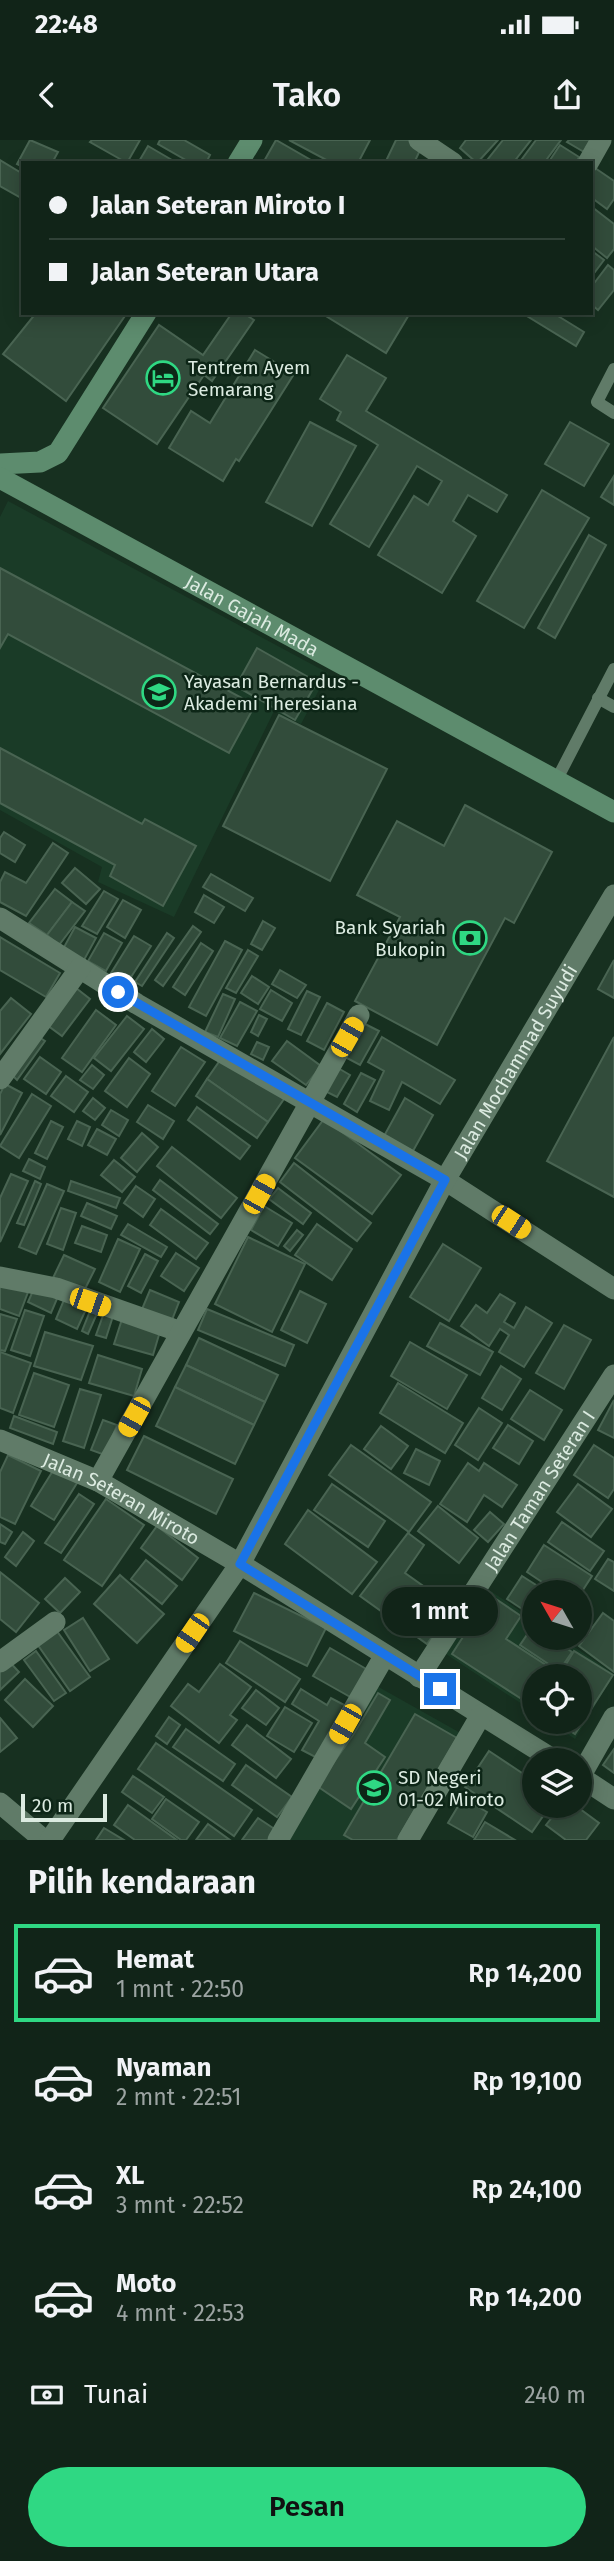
<!DOCTYPE html>
<html lang="id">
<head>
<meta charset="utf-8">
<style>
	:root { --surface:#112418; --page:#1e3025; --text:#f1f3f6; --muted:#9ca4a2; --line:#304137; --accent:#2fd883 }
	body { margin:0; font-family:"Fira Sans",sans-serif; background:var(--page); color:var(--text); height:100vh; display:flex; flex-direction:column; font-size:26px; white-space:nowrap }
	* { box-sizing:border-box; margin:0 }
	p { font-size:23px; color:var(--muted) }
	.icon { flex:none; width:38px; height:38px; fill:none; stroke:currentColor; stroke-width:2; stroke-linecap:round; stroke-linejoin:round }
	.map { position:relative; height:1700px; overflow:hidden }
	.panel { display:flex; flex-direction:column; background:var(--surface); flex:1 }
	.panel>* { flex:none }
	.guide { position:absolute; left:21px; top:21px; width:572px; height:154px; border-radius:0px; box-shadow:0 4px 18px #0003,0 0 0 2px var(--line); display:grid; align-content:center; height:154px; padding:0 28px; background:var(--surface) }
	.needle { width:46px; rotate:309deg }
	.fabs { position:absolute; left:522px; top:1440px; display:grid; gap:14px }
	.fabs a { display:grid; place-items:center; width:70px; height:70px; border-radius:50%; background:var(--surface); box-shadow:0 4px 18px #0003,0 0 0 2px var(--line); font-size:35px }
	.scale { position:absolute; left:21px; bottom:18px; width:86px; box-sizing:border-box; padding-left:7px; border:4px solid #dcebe1; border-top:0; font-size:19px; line-height:24px; white-space:nowrap; color:#dcebe1; -webkit-text-stroke:5px #0d2617; paint-order:stroke }
	.end { position:absolute; width:32px; height:32px; margin:-16px; border:9px solid #1a73e8; background:#fff; box-shadow:0 0 0 4px #fff }
	.from { border-radius:50% }
	.bubble { position:absolute; height:49px; border-radius:24px; background:var(--surface); box-shadow:0 4px 18px #0003,0 0 0 2px var(--line); font-size:23px; font-weight:600; line-height:49px; text-align:center }
	.car { position:absolute; width:21px; height:42px; margin:-21px -10px; border-radius:9px; box-shadow:0 0 5px 2px #0007; background:linear-gradient(#f5c518 24%,#345 0 40%,#f5c518 0 76%,#345 0 86%,#f5c518 0) }
	.guide b { display:flex; align-items:center; gap:24px; height:66px; font-size:26px }
	.guide b+b { border-top:2px solid var(--line) }
	.guide i { width:18px; height:18px; background:var(--text) }
	ul { padding:0; list-style:none }
	li { display:flex; align-items:center; gap:21px; height:98px; margin:0 14px 10px; padding:0 14px; border:4px solid transparent; border-radius:0px }
	li div { flex:1 }
	li b { display:block; font-size:26px }
	li em { font-style:normal; font-weight:600 }
	li.current { border-color:var(--accent) }
	li>.icon { width:63px; height:63px; stroke-width:1.5 }
	h2 { padding:0 28px; font-size:32px; line-height:84px }
	.pay { display:flex; align-items:center; gap:18px; height:77px; padding:0 28px; font-size:26px }
	.pay p { margin-inline-start:auto }
	.cta { display:flex; gap:14px; margin-top:auto; padding:14px 28px }
	.cta a { flex:1; height:80px; border-radius:42px; background:var(--accent); color:#111; font-size:28px; font-weight:600; line-height:80px; text-align:center }
	.status { display:flex; justify-content:space-between; align-items:center; height:49px; padding:0 35px; background:var(--surface); direction:ltr }
	.status svg { height:19px; fill:currentColor }
	header { display:flex; justify-content:space-between; align-items:center; height:91px; padding:0 28px; background:var(--surface); font-size:32px; font-weight:600 }
	.map>svg:first-child { display:block }
	.built { fill:#1a3b27 }
	.building { fill:#324c3b; stroke:#496452; stroke-width:2 }
	.lines { fill:none; stroke-linecap:round; stroke-linejoin:round }
	.lane { stroke:#607b68; stroke-width:12 }
	.street { stroke:#607b68; stroke-width:21 }
	.secondary { stroke:#5d8c6e; stroke-width:21 }
	.route { stroke:#1a73e8; stroke-width:9 }
	.labels { text-anchor:middle; stroke-width:5; stroke-linejoin:round; paint-order:stroke }
	.poi-label { font-size:19px; fill:#dcebe1; stroke:#0d2617; text-anchor:start }
	.street-label { font-size:19px; fill:#dcebe1; stroke:#0d2617 }
</style>
</head>
<body>
<div class="status"><b>22:48</b><svg viewBox="0 0 49 12"><path d="M0 12V9h3v3zM5 12V6h3v6zM10 12V3h3v9zM15 12V0h3v12zM26 1h20v11H26zM47 4h2v5h-2z"/></svg></div>
<header><svg class="icon" aria-label="back" viewBox="0 0 24 24"><path d="M15 5l-7 7 7 7"/></svg>Tako<svg class="icon" aria-label="share" viewBox="0 0 24 24"><path d="M12 15V3M7 8l5-5 5 5M5 13v7h14v-7"/></svg></header>
<div class="map">
<svg width="614" height="1700" viewBox="0 0 614 1700">
	<rect width="100%" height="100%" fill="#173020"/>
	<g class="built">
		<path d="M8 361 328 533 301 584 274 571 174 777 98 742 102 727 0 670V377Z"/>
		<path d="M489 1450 534 1480V1498H561L614 1534 575 1599 550 1582H579V1536H534V1572L446 1514Z"/>
		<path d="M375 1545 464 1595 405 1700H283Z"/>
	</g>
	<g class="building">
		<path d="M30 0 58 12 52 23H23V27L17 24Z"/>
		<path d="M92 0H140L127 23 90 2Z"/>
		<path d="M160 0H184L210 15 206 23H191L158 4Z"/>
		<path d="M276 0 316 23H263Z"/>
		<path d="M289 0H370L358 23H332Z"/>
		<path d="M396 0H409L422 6 414 23H385Z"/>
		<path d="M466 0H498L477 23 460 8Z"/>
		<path d="M503 0H531L513 23H492L488 19Z"/>
		<path d="M536 0H561L544 23H519Z"/>
		<path d="M569 0H591L584 12 567 2Z"/>
		<path d="M560 5 579 17 576 23H548Z"/>
		<path d="M148 6 177 23H138Z"/>
		<path d="M0 20 23 34V59L0 46Z"/>
		<path d="M595 28 614 41V59L607 69 592 58V33Z"/>
		<path d="M592 67 614 84V109L607 118 592 106Z"/>
		<path d="M592 111 604 120 595 132 592 130Z"/>
		<path d="M608 125 614 130V150L598 170 592 165V146Z"/>
		<path d="M36 173H127L66 261 3 214Z"/>
		<path d="M232 173H243L254 180 212 241 204 235 157 304 103 268 159 185 203 215Z"/>
		<path d="M321 173H410L386 213Z"/>
		<path d="M522 173H553L584 192 576 206Z"/>
		<path d="M255 210 294 234 239 321 236 319 223 341 169 308 191 271 210 283Z"/>
		<path d="M347 215 386 238 366 271 507 355 497 372 468 355 453 381 476 396 442 453 378 415 414 356 428 365 442 341 417 326 369 407 330 384 378 305 337 280 341 272 320 259Z"/>
		<path d="M310 282 356 306 312 386 266 362Z"/>
		<path d="M570 282 609 304 584 346 545 324Z"/>
		<path d="M614 336V365L601 357Z"/>
		<path d="M542 350 589 378 524 488 477 461Z"/>
		<path d="M589 395 606 405 555 498 538 488Z"/>
		<path d="M0 428 255 565 229 613 8 494 0 508Z"/>
		<path d="M257 508 317 542 295 580 236 546Z"/>
		<path d="M279 575 387 629 330 741 223 686Z"/>
		<path d="M0 608 142 684 145 679 196 706 163 766 110 736 115 725 0 663Z"/>
		<path d="M465 665 552 712 514 783 505 778 437 905 355 861 400 777 357 755 397 681 444 706Z"/>
		<path d="M4 692 25 705 15 722 0 713V698Z"/>
		<path d="M53 703 68 713 26 776 0 762V742L5 732 26 743Z"/>
		<path d="M75 728 100 749 86 764 62 743Z"/>
		<path d="M211 734 253 758 245 771 203 747Z"/>
		<path d="M55 749 72 762 47 795 29 783Z"/>
		<path d="M104 751 118 759 97 794 82 786Z"/>
		<path d="M204 755 224 767 214 783 195 772Z"/>
		<path d="M123 760 141 770 125 798 107 787Z"/>
		<path d="M72 762 85 771 59 805 47 795Z"/>
		<path d="M263 781 275 788 262 810 251 804Z"/>
		<path d="M193 786 201 792 163 846 155 840Z"/>
		<path d="M75 787 96 798 84 820 63 809Z"/>
		<path d="M104 793 122 803 106 831 88 821Z"/>
		<path d="M167 793 174 798 142 846 135 842Z"/>
		<path d="M134 796 151 806 124 848 108 838Z"/>
		<path d="M0 797 60 833 46 857 0 830Z"/>
		<path d="M225 801 242 810 206 876 189 867Z"/>
		<path d="M201 803 213 811 185 855 173 847Z"/>
		<path d="M248 810 258 816 236 853 226 848Z"/>
		<path d="M614 820V858L598 849Z"/>
		<path d="M280 830 306 845 297 858 272 844Z"/>
		<path d="M252 836 269 847 258 864 241 853Z"/>
		<path d="M76 848 90 859 62 896 47 885Z"/>
		<path d="M271 850 292 863 282 881 260 869Z"/>
		<path d="M307 851 320 857 301 895 288 889Z"/>
		<path d="M223 854 235 859 218 897 205 892Z"/>
		<path d="M11 858 31 874 0 914V871Z"/>
		<path d="M240 862 257 871 237 906 220 898Z"/>
		<path d="M327 863 344 872 324 910 307 901Z"/>
		<path d="M96 870 116 885 82 932 62 918Z"/>
		<path d="M259 875 267 879 258 896 251 892Z"/>
		<path d="M127 876 144 889 111 931 94 918Z"/>
		<path d="M363 883 379 891 360 925 345 917Z"/>
		<path d="M152 889 164 899 146 922 134 912Z"/>
		<path d="M39 897 45 901 17 940 12 935Z"/>
		<path d="M382 897 455 940 440 964 402 942 389 970 370 961 384 931 368 922Z"/>
		<path d="M614 897V1057L547 1021Z"/>
		<path d="M287 901 321 926 306 945 272 921Z"/>
		<path d="M257 902 269 907 263 920 251 914Z"/>
		<path d="M181 907 205 922 175 966 152 951Z"/>
		<path d="M223 916 284 959 268 982 207 939Z"/>
		<path d="M40 917 61 932 46 954 24 939Z"/>
		<path d="M129 918 150 934 127 967 105 951Z"/>
		<path d="M92 925 104 935 93 949 80 940Z"/>
		<path d="M338 928 350 935 337 957 325 951Z"/>
		<path d="M361 933 375 940 357 972 344 964Z"/>
		<path d="M66 936 88 952 74 972 51 956Z"/>
		<path d="M207 939 268 982 257 998 196 956Z"/>
		<path d="M5 944 22 953 0 995V954Z"/>
		<path d="M32 954 51 966 19 1018 0 1006Z"/>
		<path d="M93 958 105 968 95 980 83 971Z"/>
		<path d="M405 958 433 975 413 1011 384 996Z"/>
		<path d="M148 965 174 981 163 999 137 982Z"/>
		<path d="M197 967 250 1006 240 1019 188 980Z"/>
		<path d="M111 970 128 980 119 996 102 985Z"/>
		<path d="M324 979 401 1035 372 1074 295 1018Z"/>
		<path d="M51 981 63 987 47 1019 35 1013Z"/>
		<path d="M77 981 90 987 82 1006 68 999Z"/>
		<path d="M97 989 116 999 107 1015 88 1005Z"/>
		<path d="M142 993 158 1007 137 1032 121 1018Z"/>
		<path d="M172 1007 237 1058 221 1078 157 1026Z"/>
		<path d="M29 1019 45 1027 40 1039 23 1031Z"/>
		<path d="M114 1020 135 1037 122 1052 101 1035Z"/>
		<path d="M294 1023 371 1083 357 1101 280 1042Z"/>
		<path d="M11 1034 28 1041 0 1102V1058Z"/>
		<path d="M160 1040 218 1084 210 1094 153 1050Z"/>
		<path d="M35 1041 41 1044 24 1085 17 1083Z"/>
		<path d="M71 1041 120 1058 116 1068 68 1051Z"/>
		<path d="M47 1044 64 1051 36 1114 19 1107Z"/>
		<path d="M136 1046 155 1059 143 1077 124 1063Z"/>
		<path d="M278 1048 311 1073 303 1084 269 1059Z"/>
		<path d="M87 1063 117 1076 111 1089 81 1076Z"/>
		<path d="M264 1066 292 1083 278 1106 251 1090Z"/>
		<path d="M61 1068 76 1073 63 1110 47 1104Z"/>
		<path d="M161 1069 208 1103 196 1119 150 1085Z"/>
		<path d="M128 1084 167 1107 161 1117 121 1095Z"/>
		<path d="M317 1084 352 1109 332 1140 295 1115Z"/>
		<path d="M82 1086 107 1095 101 1112 75 1103Z"/>
		<path d="M297 1090 303 1095 290 1111 284 1106Z"/>
		<path d="M248 1097 305 1124 272 1192 215 1164Z"/>
		<path d="M118 1099 140 1109 120 1152 99 1142Z"/>
		<path d="M443 1104 481 1128 449 1181 410 1157Z"/>
		<path d="M176 1113 199 1128 184 1151 161 1136Z"/>
		<path d="M145 1114 158 1121 141 1153 128 1146Z"/>
		<path d="M64 1115 95 1129 82 1155 52 1140Z"/>
		<path d="M0 1142 28 1152 19 1176 0 1169Z"/>
		<path d="M36 1144 59 1154 51 1173 28 1162Z"/>
		<path d="M150 1150 179 1162 170 1185 140 1174Z"/>
		<path d="M300 1151 326 1164 307 1203 281 1190Z"/>
		<path d="M500 1154 515 1163 504 1182 514 1188 526 1167 552 1183 524 1227 499 1212 509 1195 500 1189 489 1206 461 1186 476 1165 487 1173Z"/>
		<path d="M66 1155 88 1165 77 1189 56 1179Z"/>
		<path d="M92 1166 99 1169 88 1194 82 1191Z"/>
		<path d="M207 1169 294 1205 285 1226 198 1190Z"/>
		<path d="M25 1170 44 1176 30 1216 11 1210Z"/>
		<path d="M105 1170 114 1173 106 1198 96 1195Z"/>
		<path d="M0 1174 17 1179 5 1211 0 1210Z"/>
		<path d="M123 1176 161 1188 153 1215 114 1204Z"/>
		<path d="M440 1183 493 1212 480 1235 427 1206Z"/>
		<path d="M564 1185 591 1200 564 1249 536 1233Z"/>
		<path d="M45 1192 93 1206 81 1240 34 1226Z"/>
		<path d="M199 1198 278 1235 265 1262 186 1225Z"/>
		<path d="M410 1202 467 1235 447 1269 391 1236Z"/>
		<path d="M0 1212 31 1223 13 1273 0 1268Z"/>
		<path d="M98 1215 142 1229 134 1256 89 1243Z"/>
		<path d="M186 1225 265 1262 254 1285 175 1247Z"/>
		<path d="M501 1226 521 1239 502 1270 482 1258Z"/>
		<path d="M34 1233 69 1245 54 1287 19 1275Z"/>
		<path d="M398 1243 463 1283 445 1313 380 1273Z"/>
		<path d="M175 1247 254 1285 235 1324 156 1286Z"/>
		<path d="M80 1249 101 1255 84 1308 63 1301Z"/>
		<path d="M530 1250 562 1270 544 1300 511 1279Z"/>
		<path d="M614 1260V1298L598 1290Z"/>
		<path d="M479 1268 502 1283 478 1320 455 1305Z"/>
		<path d="M14 1276 57 1292 53 1304 10 1288Z"/>
		<path d="M103 1280 117 1285 105 1315 91 1310Z"/>
		<path d="M508 1285 533 1301 519 1324 493 1308Z"/>
		<path d="M381 1286 408 1306 391 1329 364 1309Z"/>
		<path d="M144 1296 233 1339 216 1374 127 1330Z"/>
		<path d="M351 1305 431 1362 409 1392 329 1335Z"/>
		<path d="M594 1305 614 1318V1349L608 1358 574 1335Z"/>
		<path d="M416 1309 440 1321 429 1345 404 1333Z"/>
		<path d="M8 1315 41 1331 15 1384 0 1377V1332Z"/>
		<path d="M468 1323 479 1331 484 1323 517 1345 502 1367 484 1355 467 1382 440 1364Z"/>
		<path d="M54 1329 77 1343 54 1380 31 1366Z"/>
		<path d="M332 1344 385 1381 368 1407 314 1370Z"/>
		<path d="M578 1344 612 1369 591 1397 557 1372Z"/>
		<path d="M79 1354 94 1364 61 1413 45 1403Z"/>
		<path d="M106 1359 144 1385 102 1446 64 1420Z"/>
		<path d="M438 1366 478 1398 459 1423 418 1391Z"/>
		<path d="M308 1370 377 1422 352 1454 285 1404Z"/>
		<path d="M490 1372 504 1384 488 1402 474 1390Z"/>
		<path d="M562 1382 604 1411 590 1431 548 1402Z"/>
		<path d="M0 1384 12 1392 5 1404 0 1402Z"/>
		<path d="M157 1386 198 1418 182 1440 141 1408Z"/>
		<path d="M23 1392 34 1401 16 1426 5 1417Z"/>
		<path d="M408 1393 424 1405 405 1433 453 1467 427 1504 360 1456Z"/>
		<path d="M544 1405 592 1436 579 1456V1452H557L527 1432Z"/>
		<path d="M608 1419 614 1422V1451L595 1439Z"/>
		<path d="M146 1420 177 1446 162 1464 131 1439Z"/>
		<path d="M0 1432 39 1463 16 1492 0 1479Z"/>
		<path d="M120 1435 164 1474 137 1503 94 1464Z"/>
		<path d="M522 1436 547 1452H534V1477L507 1459Z"/>
		<path d="M65 1438 80 1452 60 1473 45 1459Z"/>
		<path d="M254 1453 326 1488 307 1526 234 1491Z"/>
		<path d="M490 1455 521 1476 506 1499 560 1534 574 1511 613 1535 575 1594 557 1582H579V1536H534V1567L452 1514Z"/>
		<path d="M603 1473 614 1481V1532L579 1506Z"/>
		<path d="M83 1478 109 1519 90 1531 64 1490Z"/>
		<path d="M533 1486 534 1498H552L572 1512 559 1531 520 1505Z"/>
		<path d="M54 1487 90 1537 70 1551 35 1501Z"/>
		<path d="M240 1501 300 1539 285 1562 226 1523Z"/>
		<path d="M330 1508 368 1530 352 1558 313 1536Z"/>
		<path d="M36 1511 66 1553 54 1561 24 1520Z"/>
		<path d="M3 1515 19 1532 0 1550V1518Z"/>
		<path d="M220 1524 251 1547 230 1575 237 1580 219 1603 171 1566 188 1544 199 1552Z"/>
		<path d="M25 1539 53 1566 33 1587 5 1560Z"/>
		<path d="M301 1549 327 1565 331 1558 350 1568 321 1620 302 1610 319 1581 292 1564Z"/>
		<path d="M256 1550 279 1568 266 1585 242 1568Z"/>
		<path d="M378 1553 390 1560 365 1603 385 1617 351 1669 317 1646 353 1595Z"/>
		<path d="M285 1567 312 1583 294 1612 267 1596Z"/>
		<path d="M415 1574 457 1598 397 1700H353L344 1695Z"/>
		<path d="M169 1577 180 1585 167 1604 156 1596Z"/>
		<path d="M0 1578 17 1598 0 1612Z"/>
		<path d="M247 1585 291 1619 276 1638 232 1605Z"/>
		<path d="M186 1589 235 1624 223 1641 173 1607Z"/>
		<path d="M156 1603 252 1670 234 1696 138 1629Z"/>
		<path d="M614 1609V1633L603 1625Z"/>
		<path d="M489 1611 534 1641V1666H550L532 1692 465 1647Z"/>
		<path d="M246 1625 292 1657 277 1677 232 1645Z"/>
		<path d="M133 1636 164 1657 152 1673 122 1652Z"/>
		<path d="M463 1658 487 1672 473 1697 448 1683Z"/>
		<path d="M166 1659 199 1682 186 1700H181L152 1679Z"/>
		<path d="M128 1665 177 1700H135L114 1685Z"/>
		<path d="M561 1666H576L599 1683 586 1700H566L546 1685Z"/>
		<path d="M258 1678 279 1692 274 1700H242Z"/>
		<path d="M485 1682 515 1700H474Z"/>
		<path d="M208 1684 230 1700H196Z"/>
		<path d="M104 1688 124 1700H96Z"/>
	</g>
	<g class="lines">
		<g class="lane">
			<path d="M614 229 597 262 614 273"/>
			<path d="M598 558 614 567"/>
			<path d="M556 641 614 529"/>
		</g>
		<g class="street">
			<path d="M419 0 453 23"/>
			<path d="M588 23 601 0"/>
			<path d="M0 778 137 864 445 1040 614 1149"/>
			<path d="M0 939 80 828"/>
			<path d="M0 1137 56 1148 181 1192"/>
			<path id="s1" d="M0 1300 98 1341 240 1424 554 1620"/>
			<path d="M98 1341 359 875"/>
			<path d="M0 1522 55 1482"/>
			<path id="s2" d="M419 1537 614 1235"/>
			<path d="M579 1636 614 1659"/>
			<path d="M580 1637 614 1577"/>
			<path d="M0 1663 44 1700"/>
			<path id="s3" d="M50 1700 240 1424 445 1040 614 755"/>
			<path d="M278 1700 385 1515"/>
			<path d="M408 1700 481 1575"/>
		</g>
		<g class="secondary">
			<path d="M238 23 252 0"/>
			<path d="M0 324 40 322 58 313 146 173"/>
			<path id="s4" d="M0 338 614 672"/>
		</g>
	</g>
	<g class="lines">
		<path class="route" d="M118 852 445 1040 240 1424 440 1549"/>
	</g>
	<defs>
		<symbol id="hotel-ring" viewBox="-11 -11 22 22"><circle r="9.5" fill="#0d2617" stroke="#2fd883" stroke-width="1.5"/><path d="M-6-4.5h1.5V1H6V5H4.5V3h-9V5H-6ZM-4 0a1.8 1.8 0 1 1 3.6 0ZM.5 0V-2.5h3Q6-2.5 6 0Z" fill="#2fd883"/></symbol>
		<symbol id="university-ring" viewBox="-11 -11 22 22"><circle r="9.5" fill="#0d2617" stroke="#2fd883" stroke-width="1.5"/><path d="M0-5L7-2L0 1L-7-2ZM-4 1L0 2.5L4 1V4Q0 6-4 4Z" fill="#2fd883"/></symbol>
		<symbol id="bank-ring" viewBox="-11 -11 22 22"><circle r="9.5" fill="#0d2617" stroke="#2fd883" stroke-width="1.5"/><path d="M-6-4H6V4H-6ZM0-2.3a2.3 2.3 0 1 0 0 4.6a2.3 2.3 0 1 0 0-4.6Z" fill="#2fd883"/></symbol>
		<symbol id="school-ring" viewBox="-11 -11 22 22"><circle r="9.5" fill="#0d2617" stroke="#2fd883" stroke-width="1.5"/><path d="M0-5L7-2L0 1L-7-2ZM-4 1L0 2.5L4 1V4Q0 6-4 4Z" fill="#2fd883"/></symbol>
	</defs>
	<g fill-rule="evenodd">
		<use href="#hotel-ring" x="144" y="219" width="38" height="38"/>
		<use href="#university-ring" x="140" y="533" width="38" height="38"/>
		<use href="#bank-ring" x="451" y="779" width="38" height="38"/>
		<use href="#school-ring" x="355" y="1629" width="38" height="38"/>
	</g>
	<g class="labels">
		<g class="poi-label">
			<text x="188" y="234">Tentrem Ayem<tspan x="188" dy="22">Semarang</tspan></text>
			<text x="184" y="548">Yayasan Bernardus -<tspan x="184" dy="22">Akademi Theresiana</tspan></text>
			<text x="446" y="794" text-anchor="end">Bank Syariah<tspan x="446" dy="22">Bukopin</tspan></text>
			<text x="398" y="1644">SD Negeri<tspan x="398" dy="22">01-02 Miroto</tspan></text>
		</g>
		<g class="street-label">
			<text dy="7" stroke="none"><textPath href="#s4" startOffset="287">Jalan Gajah Mada</textPath></text>
			<text dy="7" stroke="none"><textPath href="#s3" startOffset="908">Jalan Mochammad Suyudi</textPath></text>
			<text dy="7" stroke="none"><textPath href="#s2" startOffset="222">Jalan Taman Seteran I</textPath></text>
			<text dy="7" stroke="none"><textPath href="#s1" startOffset="135">Jalan Seteran Miroto</textPath></text>
		</g>
	</g>
</svg>
<div class="fabs">
<a><svg class="needle" viewBox="-14 -14 28 28"><path d="M0-13l5 13h-10z" fill="#e53935"/><path d="M0 13l5-13h-10z" fill="#9ca4a2"/></svg></a>
<a><svg class="icon" aria-label="locate" viewBox="0 0 24 24"><circle cx="12" cy="12" r="6"/><path d="M12 2v4M12 18v4M2 12h4M18 12h4"/></svg></a>
<a><svg class="icon" aria-label="layers" viewBox="0 0 24 24"><path d="M12 4l9 5-9 5-9-5zM3 14l9 5 9-5"/></svg></a>
</div>
<div class="scale">20 m</div>
<i class="end from" style="left:118px;top:852px"></i>
<i class="end" style="left:440px;top:1549px"></i>
<div class="bubble" style="left:382px;top:1447px;width:116px">1 mnt</div>
<i class="car" style="left:347px;top:897px;rotate:30deg"></i>
<i class="car" style="left:259px;top:1054px;rotate:29deg"></i>
<i class="car" style="left:511px;top:1082px;rotate:123deg"></i>
<i class="car" style="left:90px;top:1162px;rotate:109deg"></i>
<i class="car" style="left:134px;top:1277px;rotate:209deg"></i>
<i class="car" style="left:192px;top:1493px;rotate:214deg"></i>
<i class="car" style="left:345px;top:1584px;rotate:210deg"></i>
<div class="guide">
<b><i class="from"></i>Jalan Seteran Miroto I</b>
<b><i></i>Jalan Seteran Utara</b>
</div>
</div>
<section class="panel">
<h2>Pilih kendaraan</h2>
<ul>
<li class="current"><svg class="icon" aria-label="car" viewBox="0 0 24 24"><path d="M5 17H2v-5l4-1 3-4h7l3 4 3 1v5h-3M9 17h6M6 11h13"/><circle cx="7" cy="17" r="2"/><circle cx="17" cy="17" r="2"/></svg><div><b>Hemat</b><p>1 mnt · 22:50</p></div><em>Rp 14,200</em></li>
<li><svg class="icon" aria-label="car" viewBox="0 0 24 24"><path d="M5 17H2v-5l4-1 3-4h7l3 4 3 1v5h-3M9 17h6M6 11h13"/><circle cx="7" cy="17" r="2"/><circle cx="17" cy="17" r="2"/></svg><div><b>Nyaman</b><p>2 mnt · 22:51</p></div><em>Rp 19,100</em></li>
<li><svg class="icon" aria-label="car" viewBox="0 0 24 24"><path d="M5 17H2v-5l4-1 3-4h7l3 4 3 1v5h-3M9 17h6M6 11h13"/><circle cx="7" cy="17" r="2"/><circle cx="17" cy="17" r="2"/></svg><div><b>XL</b><p>3 mnt · 22:52</p></div><em>Rp 24,100</em></li>
<li><svg class="icon" aria-label="car" viewBox="0 0 24 24"><path d="M5 17H2v-5l4-1 3-4h7l3 4 3 1v5h-3M9 17h6M6 11h13"/><circle cx="7" cy="17" r="2"/><circle cx="17" cy="17" r="2"/></svg><div><b>Moto</b><p>4 mnt · 22:53</p></div><em>Rp 14,200</em></li>
</ul>
<div class="pay"><svg class="icon" aria-label="cash" viewBox="0 0 24 24"><path d="M3 7h18v10H3z"/><circle cx="12" cy="12" r="2"/></svg>Tunai<p>240 m</p></div>
<div class="cta"><a>Pesan</a></div>
</section>
</body>
</html>
